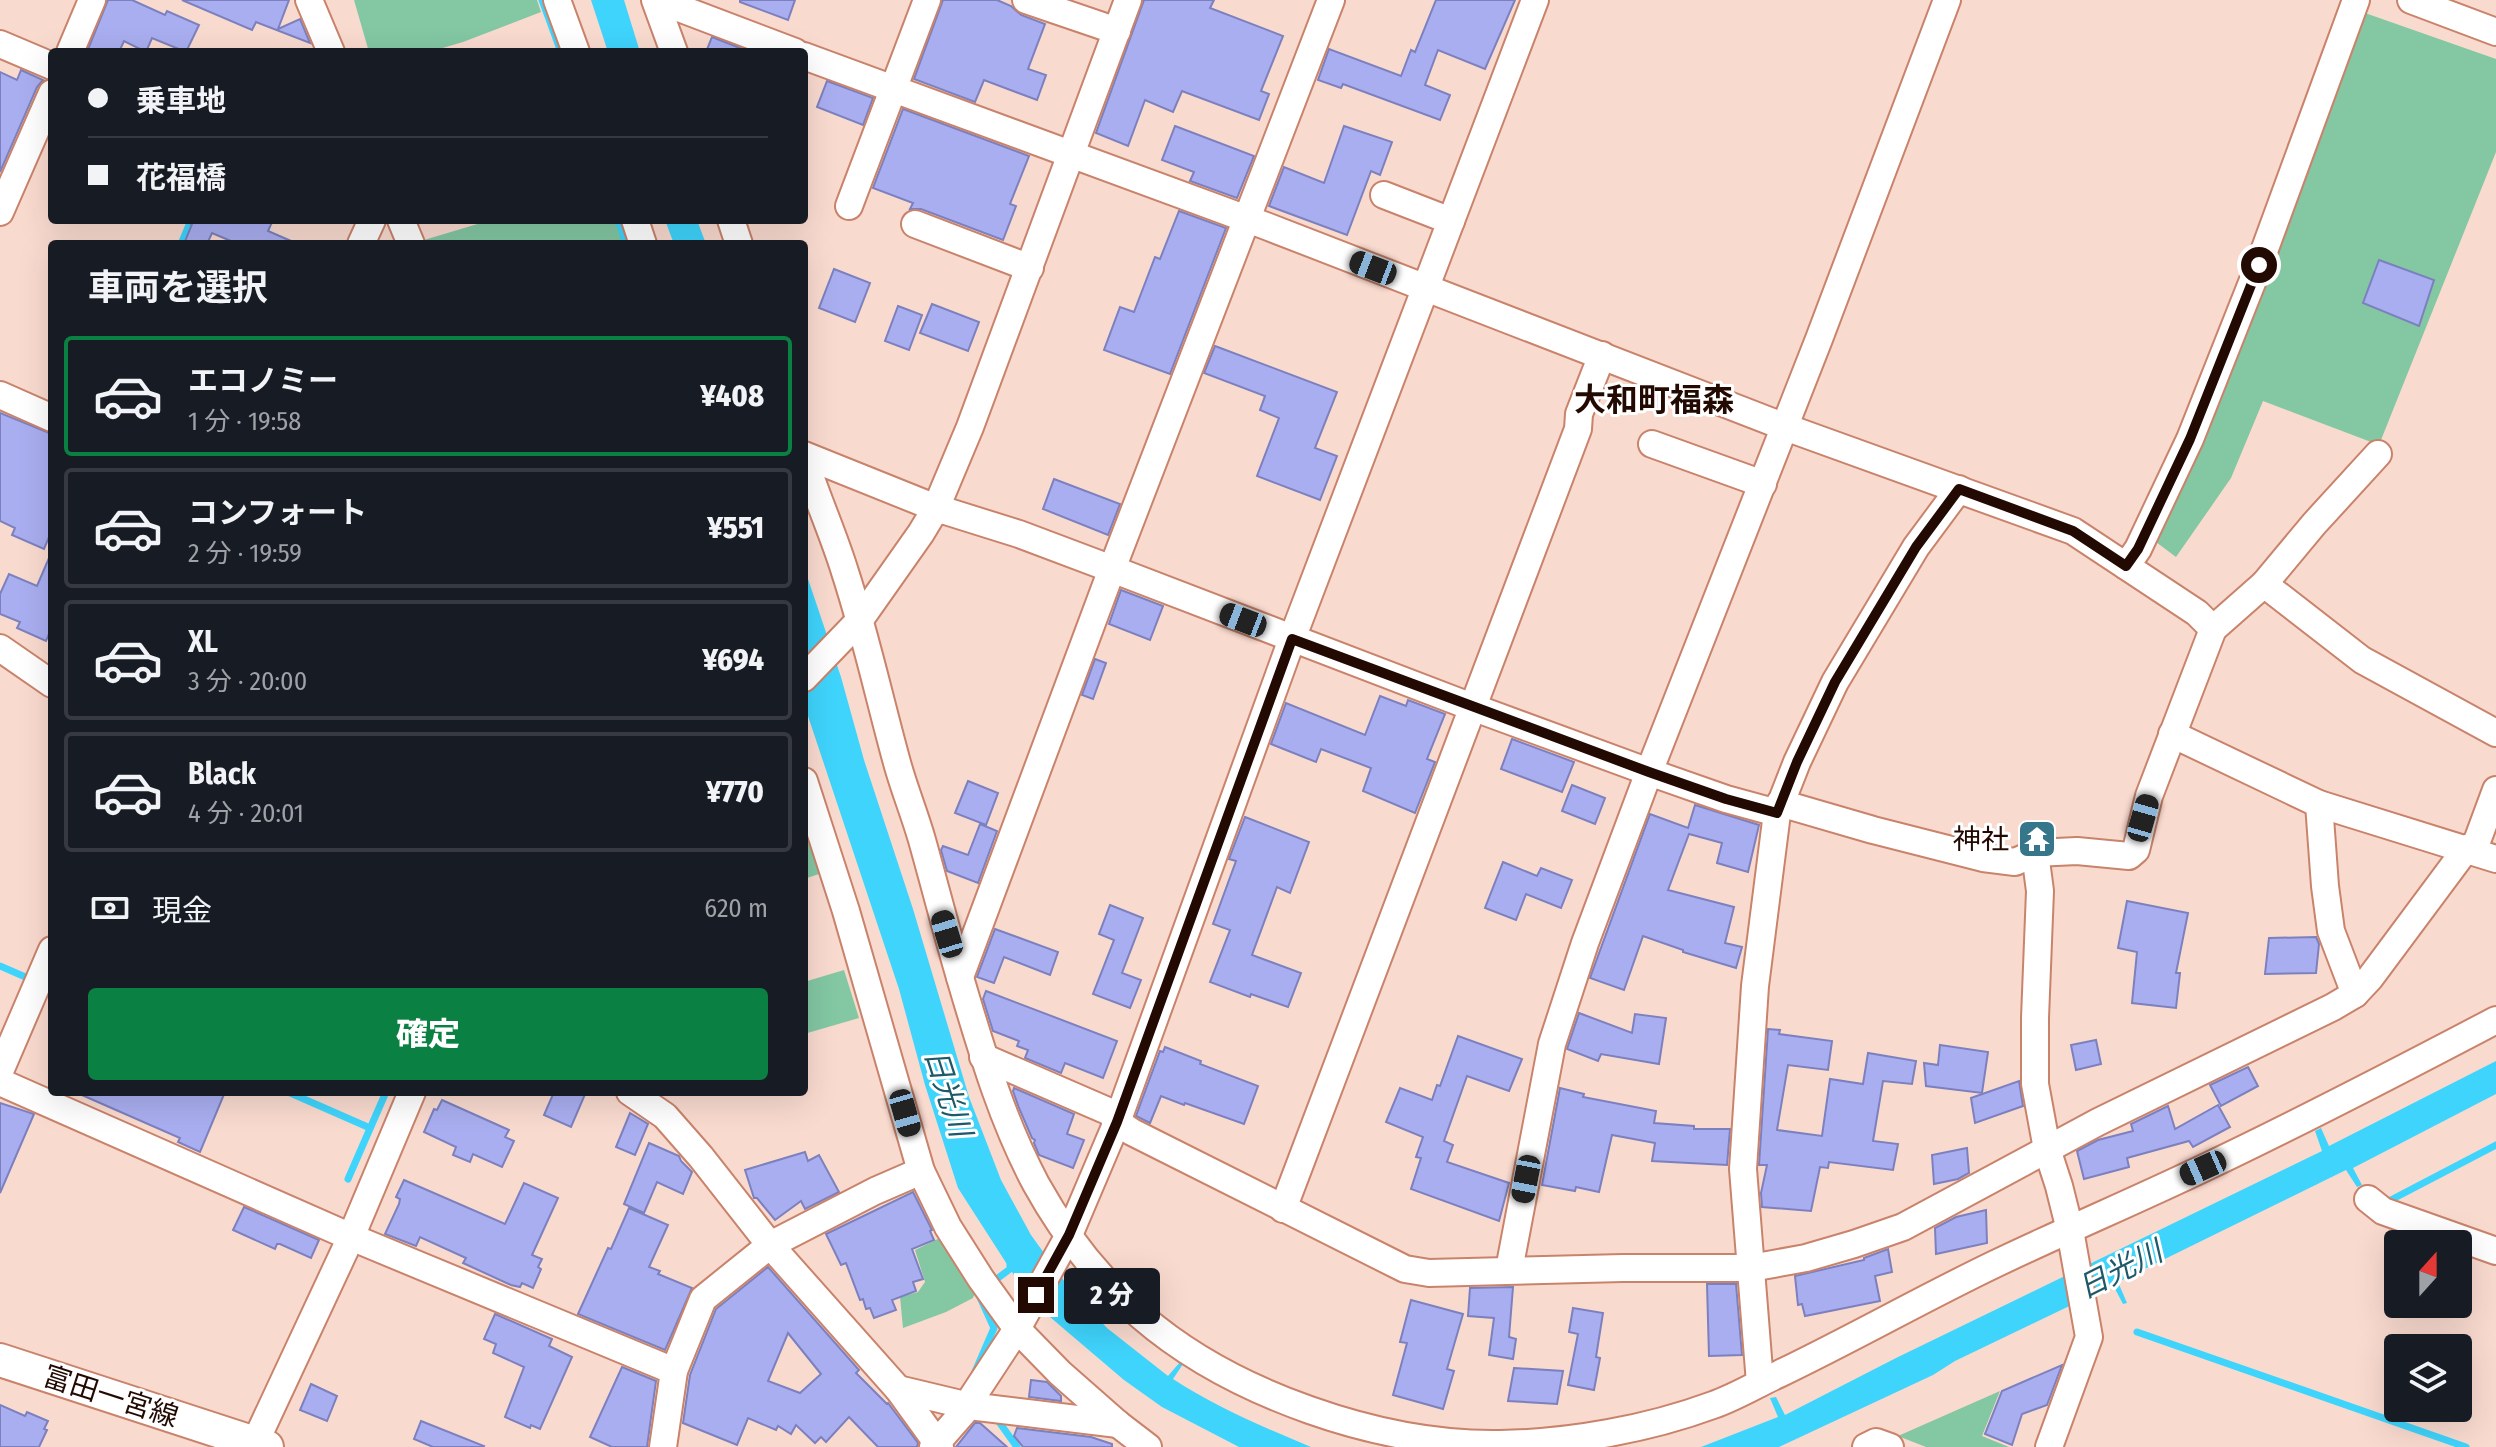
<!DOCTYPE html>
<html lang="ja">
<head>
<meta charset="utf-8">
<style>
	:root { --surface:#171b24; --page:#20242c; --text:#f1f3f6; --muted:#9ea1a6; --line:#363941; --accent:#0b8043 }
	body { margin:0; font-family:"Fira Sans Condensed","Noto Sans JP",sans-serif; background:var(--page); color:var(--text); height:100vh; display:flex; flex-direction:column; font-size:30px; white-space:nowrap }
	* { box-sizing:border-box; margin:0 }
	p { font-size:26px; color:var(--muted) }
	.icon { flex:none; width:44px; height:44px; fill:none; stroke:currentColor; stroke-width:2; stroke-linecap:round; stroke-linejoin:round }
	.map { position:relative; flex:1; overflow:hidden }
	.panel { position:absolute; left:48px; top:240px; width:760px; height:856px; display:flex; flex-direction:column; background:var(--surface); border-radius:8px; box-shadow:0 8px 32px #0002 }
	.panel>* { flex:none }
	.top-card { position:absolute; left:48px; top:48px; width:760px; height:176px; border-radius:8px; box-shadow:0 8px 32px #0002; display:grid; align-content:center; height:176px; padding:0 40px; background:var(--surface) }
	.needle { width:52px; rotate:21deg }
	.tools { position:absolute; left:2384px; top:1230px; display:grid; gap:16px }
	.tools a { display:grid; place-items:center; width:88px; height:88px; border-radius:8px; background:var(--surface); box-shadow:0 8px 32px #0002; font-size:40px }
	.end { position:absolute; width:36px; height:36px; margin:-18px; border:10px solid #220902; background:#fff; box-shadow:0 0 0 4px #fff }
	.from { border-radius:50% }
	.bubble { position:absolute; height:56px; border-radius:8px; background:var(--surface); box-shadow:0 8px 32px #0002; font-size:26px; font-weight:800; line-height:56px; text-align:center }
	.car { position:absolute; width:24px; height:48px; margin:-24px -12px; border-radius:10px; box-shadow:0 0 6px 2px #0007; background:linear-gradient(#222 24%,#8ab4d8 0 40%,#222 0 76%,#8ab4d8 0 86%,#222 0) }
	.top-card b { display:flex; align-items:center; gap:28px; height:76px; font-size:30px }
	.top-card b+b { border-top:2px solid var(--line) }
	.top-card i { width:20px; height:20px; background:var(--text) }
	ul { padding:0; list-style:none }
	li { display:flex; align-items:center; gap:24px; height:120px; margin:0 16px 12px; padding:0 24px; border:4px solid var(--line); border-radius:8px }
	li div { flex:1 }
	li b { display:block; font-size:30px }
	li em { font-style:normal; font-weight:800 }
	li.on { border-color:var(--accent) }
	li>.icon { width:72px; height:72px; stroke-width:1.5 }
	h2 { padding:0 40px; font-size:36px; line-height:96px }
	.pay { display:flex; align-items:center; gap:20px; height:88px; padding:0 40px; font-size:30px }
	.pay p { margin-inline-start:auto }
	.button { display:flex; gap:16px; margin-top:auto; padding:16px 40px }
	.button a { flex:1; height:92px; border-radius:8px; background:var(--accent); color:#fff; font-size:32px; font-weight:800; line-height:92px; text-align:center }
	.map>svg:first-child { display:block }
	.green { fill:#83c7a3 }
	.water { fill:#3fd4fc }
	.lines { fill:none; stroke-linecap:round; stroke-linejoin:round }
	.stream { stroke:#3fd4fc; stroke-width:7 }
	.building { fill:#a9aef0; stroke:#7c80be; stroke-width:2; fill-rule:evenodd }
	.minor-casing { stroke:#c9836b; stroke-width:30 }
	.major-casing { stroke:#c9836b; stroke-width:36 }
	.minor { stroke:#fff; stroke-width:26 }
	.major { stroke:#fff; stroke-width:32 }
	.route { stroke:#220902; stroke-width:10 }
	.labels { text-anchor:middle; stroke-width:6; stroke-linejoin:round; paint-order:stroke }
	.poi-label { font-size:28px; fill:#220902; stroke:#fff; text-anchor:end }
	.street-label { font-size:28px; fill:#220902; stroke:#fff }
	.water-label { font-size:30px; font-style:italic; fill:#1e5969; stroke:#fff }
	.quarter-label { font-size:32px; font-weight:bold; fill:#220902; stroke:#fff }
</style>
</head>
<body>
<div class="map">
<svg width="2496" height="1447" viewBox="0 0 2496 1447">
	<rect width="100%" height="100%" fill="#f9dacf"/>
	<g class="green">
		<path d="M354 0H537L541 12 463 42 429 52H369Z"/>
		<path d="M2365 13 2496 59V152L2379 445 2263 401 2231 478 2176 557 2144 533Z"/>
		<path d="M491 220H616L623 242 425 244 424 240Z"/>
		<path d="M804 822 819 874 804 879Z"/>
		<path d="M844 970 859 1018 804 1034V982Z"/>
		<path d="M944 1236 977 1288 973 1298 946 1312 903 1328 900 1297 918 1292 925 1282 915 1250Z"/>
		<path d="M2000 1391 1982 1436 2009 1447H1926L1898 1436Z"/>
	</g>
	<g class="water">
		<path d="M591 0H624L640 52H608Z"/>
		<path d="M665 220H697L706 244H674Z"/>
		<path d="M804 567 841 677 864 760 913 909 969 1097 1001 1180 1031 1235 1070 1289 1107 1328 1168 1376 1181 1361 1183 1364 1173 1379C1216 1407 1263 1427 1311 1447H1239L1162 1407 1124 1380 1030 1300 958 1188 925 1085 899 989 804 704Z"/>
		<path d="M2496 1061V1094L2353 1168 2362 1185 2357 1187 2346 1170 2118 1282 2127 1303 2123 1304 2113 1285 1955 1361 1933 1375 1779 1447H1701L1778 1417 1770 1398 1776 1397 1785 1415 1896 1358 2322 1151 2315 1131 2321 1128 2329 1146Z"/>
	</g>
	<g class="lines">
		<g class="stream">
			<path d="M542 0 561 52"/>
			<path d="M618 220 626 244"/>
			<path d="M181 244 191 220"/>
			<path d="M0 966 30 979"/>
			<path d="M288 1092 370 1128"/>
			<path d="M348 1179 386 1092"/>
			<path d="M2385 1203 2496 1145"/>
			<path d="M998 1278 1010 1269V1263"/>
			<path d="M2137 1332 2466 1447"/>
			<path d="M975 1372 994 1328 979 1295"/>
			<path d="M997 1419 1017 1447"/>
		</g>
	</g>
	<g class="building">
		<path d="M108 0H132L165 15 167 11 199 25 186 52 152 38 146 52 124 41 119 52H87Z"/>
		<path d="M182 0H289L278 29 300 19 310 43 256 22 252 30Z"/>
		<path d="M740 0H795L788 20 740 2Z"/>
		<path d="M943 0H997L1011 6 1021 15 1045 24 1028 69 1046 75 1037 100 984 80 975 102 914 79Z"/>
		<path d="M1144 0H1214L1210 8 1283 36 1261 91 1269 94 1259 120 1182 91 1173 112 1145 100 1128 146 1096 133Z"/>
		<path d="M1436 0H1515L1485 69 1438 50 1425 85 1450 95 1440 120 1343 84 1341 88 1318 80 1329 49 1401 76 1411 50 1415 52Z"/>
		<path d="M712 37 750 52H706Z"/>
		<path d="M21 70 43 80 37 87 0 172V72L17 80Z"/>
		<path d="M827 81 873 98 863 125 817 107Z"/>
		<path d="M903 109 1029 156 1010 204 1016 206 1003 240 921 209H910L913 203 873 188Z"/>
		<path d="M1175 126 1254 156 1237 198 1190 181 1194 172 1162 160Z"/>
		<path d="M1344 126 1392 142 1380 175 1371 171 1347 235 1269 206 1284 167 1324 183Z"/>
		<path d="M1179 211 1226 228 1170 374 1104 350 1120 307 1134 312 1155 257 1160 259Z"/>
		<path d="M182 220H273L268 231 298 244H238L212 233 207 244H184L192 224Z"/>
		<path d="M2379 260 2434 280 2419 326 2363 303Z"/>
		<path d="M834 269 870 283 855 322 819 308Z"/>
		<path d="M932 304 979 322 968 351 920 333Z"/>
		<path d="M898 306 922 315 909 350 885 341Z"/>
		<path d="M1215 346 1337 392 1315 448 1337 456 1320 500 1257 476 1279 418 1260 410 1265 396 1204 373Z"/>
		<path d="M0 413 52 434V530L44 549 12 535 15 528 0 521Z"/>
		<path d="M1054 479 1120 504 1108 535 1043 509Z"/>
		<path d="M52 551V627L46 641 17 628 20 622 0 614V594L9 574 37 586Z"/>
		<path d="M1121 590 1163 606 1150 640 1109 624Z"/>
		<path d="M1095 659 1106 663 1093 699 1082 695Z"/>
		<path d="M1380 696 1406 706 1408 700 1445 714 1427 759 1435 762 1415 813 1363 791 1371 768 1321 749 1316 762 1271 744 1286 703 1365 735Z"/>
		<path d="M1512 739 1574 762 1562 792 1501 769Z"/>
		<path d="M968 781 998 793 986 825 955 813Z"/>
		<path d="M1572 785 1605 798 1595 824 1562 811Z"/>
		<path d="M1695 805 1759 825 1748 872 1717 863 1722 843 1689 834 1668 890 1734 907 1725 943 1742 947 1736 968 1683 952V950L1643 936 1624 990 1590 978 1650 814 1688 828Z"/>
		<path d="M1245 817 1309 842 1290 893 1277 887 1252 955 1301 973 1288 1007 1251 994 1250 997 1210 982 1230 930 1213 924 1236 861 1229 859Z"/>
		<path d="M980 824 997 831 978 883 947 871 941 850 943 846 968 855Z"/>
		<path d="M1503 862 1537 876 1541 868 1572 880 1561 908 1526 894 1516 920 1485 908Z"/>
		<path d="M2127 901 2188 913 2176 973H2180L2176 1008 2132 1003 2137 952 2118 948Z"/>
		<path d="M1110 905 1143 918 1122 973 1141 980 1130 1008 1093 994 1114 940 1099 934Z"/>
		<path d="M995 929 1058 952 1050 975 1004 957 994 983 977 977Z"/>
		<path d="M2316 937 2319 944 2316 973 2265 974 2269 938Z"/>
		<path d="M986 991 1117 1041 1103 1078 1065 1063 1061 1073 1025 1058 1028 1050 1017 1046 1019 1041 993 1031 983 999Z"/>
		<path d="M1579 1013 1632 1033 1635 1014 1666 1018 1659 1064 1601 1054 1598 1061 1567 1049Z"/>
		<path d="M1768 1029 1780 1030 1779 1034 1832 1041 1828 1070 1788 1065 1777 1130 1822 1136 1830 1079 1863 1084 1868 1053 1916 1061 1912 1084 1883 1081 1873 1141 1898 1144 1893 1170 1829 1162 1828 1168 1820 1167 1811 1211 1762 1207 1761 1193 1767 1165H1759Z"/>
		<path d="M1458 1036 1522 1059 1509 1091 1467 1076 1444 1141 1453 1145 1447 1162 1509 1183 1499 1221 1411 1189 1421 1158 1416 1157 1423 1137 1386 1122 1400 1088 1432 1100 1437 1085 1440 1086Z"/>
		<path d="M2096 1040 2101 1064 2076 1070 2071 1045Z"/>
		<path d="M1940 1045 1988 1052 1982 1093 1926 1086 1924 1063 1938 1065Z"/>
		<path d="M1165 1047 1201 1061 1200 1064 1258 1086 1244 1124 1185 1103 1184 1105 1161 1096 1150 1123 1136 1116 1160 1051 1163 1052Z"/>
		<path d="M2248 1067 2258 1086 2221 1106 2210 1085Z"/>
		<path d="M2019 1081 2023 1106 1975 1123 1971 1098Z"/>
		<path d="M1014 1088 1074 1114 1067 1134 1084 1140 1073 1168 1039 1155 1034 1143 1035 1140 1032 1138 1019 1108 1013 1091Z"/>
		<path d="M1560 1088 1584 1094 1583 1097 1656 1111 1654 1123 1694 1126V1129H1730L1727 1165 1652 1161 1655 1143 1612 1135 1599 1192 1576 1187 1575 1191 1542 1185Z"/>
		<path d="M75 1092H225L200 1152 178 1142 180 1138Z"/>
		<path d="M554 1092H586L571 1127 544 1115Z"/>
		<path d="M442 1100 509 1130 505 1137 514 1141 502 1167 473 1154 470 1162 453 1155 456 1147 424 1132 434 1109 437 1110Z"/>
		<path d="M0 1103 34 1114 0 1193Z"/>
		<path d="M2218 1105 2230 1127 2193 1147 2189 1141 2127 1158 2129 1167 2084 1179 2077 1151 2098 1140 2133 1131 2131 1124 2166 1107 2168 1106 2175 1129Z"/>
		<path d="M630 1113 648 1124 635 1155 616 1147Z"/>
		<path d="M649 1143 679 1156 681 1161 692 1172 683 1194 657 1182 644 1213 624 1204Z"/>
		<path d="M1967 1148 1969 1173 1958 1179 1934 1184 1932 1155Z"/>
		<path d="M805 1152 808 1161 819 1155 839 1192 805 1209 801 1201 775 1220 757 1198H754L745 1170Z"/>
		<path d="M404 1180 505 1224 524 1183 558 1198 532 1255 542 1259 538 1267 541 1269 533 1288 522 1283 520 1287 511 1285 463 1263 466 1258 420 1237 416 1246 385 1234 399 1204 400 1199 396 1197Z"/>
		<path d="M913 1192 932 1230 930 1231 934 1240 912 1249 923 1279 913 1282 916 1291 892 1300 896 1310 874 1318 870 1308 866 1309 863 1299 860 1300 846 1263 841 1265 826 1234Z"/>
		<path d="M244 1207 319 1240 311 1258 280 1244H277L275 1249 233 1230Z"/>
		<path d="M629 1208 668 1225 649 1267 660 1271 658 1274 692 1288 665 1350 578 1314 608 1248 611 1249Z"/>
		<path d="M1986 1210 1987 1243 1936 1254 1935 1228 1956 1217Z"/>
		<path d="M1888 1249 1892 1272 1875 1276 1880 1301 1805 1316 1802 1304 1798 1305 1795 1276 1864 1260V1258Z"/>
		<path d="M768 1267 859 1370 856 1373 887 1404 888 1403 918 1443 917 1447H878L849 1417 826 1442 821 1437 815 1443 796 1425 791 1434 778 1426 776 1430 748 1418 737 1445 683 1423 690 1375 716 1309ZM788 1333 821 1374 800 1393 768 1381Z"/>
		<path d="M1707 1284H1736L1742 1355 1709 1356Z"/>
		<path d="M1513 1287 1509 1337 1516 1339 1513 1359 1489 1355 1494 1318 1468 1316 1470 1288Z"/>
		<path d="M1411 1300 1463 1314 1447 1369 1454 1371 1443 1409 1393 1395 1407 1343 1400 1342Z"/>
		<path d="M1573 1308 1603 1313 1596 1357 1600 1358 1594 1390 1568 1385 1578 1334 1569 1332Z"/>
		<path d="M495 1314 552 1339 549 1346 572 1357 540 1429 531 1425 530 1428 505 1417 524 1367 493 1353 496 1344 484 1339Z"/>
		<path d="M2062 1365 2047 1405 2022 1414 2012 1445 1985 1434 2002 1391Z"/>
		<path d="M622 1367 656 1381 647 1447H612L590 1437Z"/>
		<path d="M1514 1368 1563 1371 1557 1404 1508 1401Z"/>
		<path d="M1031 1380 1047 1382 1061 1396V1401L1029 1397Z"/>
		<path d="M311 1384 337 1396 327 1421 300 1410Z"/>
		<path d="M0 1405 25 1416 27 1412 48 1421 44 1429 47 1430 39 1447H0Z"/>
		<path d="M421 1421 484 1446 483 1447H433L414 1439Z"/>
		<path d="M975 1423H980L1007 1447H956Z"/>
		<path d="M1017 1428 1091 1437 1112 1444V1447H1023L1014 1436Z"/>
	</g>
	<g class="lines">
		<defs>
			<g id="minor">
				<path d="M309 0 331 52"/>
				<path d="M557 0 576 52"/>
				<path d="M655 0 674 52"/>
				<path d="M658 0 795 52"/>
				<path d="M1026 0 1117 31"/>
				<path d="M2411 0 2496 32"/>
				<path d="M0 44 52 66"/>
				<path d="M70 52 92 0"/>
				<path d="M804 56 1266 226 1785 427 2073 531 2197 613 2213 629 2149 796 2136 850 2129 856 2077 851 2035 853 2015 862 1983 858 1873 830 1780 803"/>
				<path d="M1384 195 1451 221"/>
				<path d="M849 206 927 0"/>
				<path d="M0 212 52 93"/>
				<path d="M401 220 411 244"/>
				<path d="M635 220 643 244"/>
				<path d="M731 220 739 244"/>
				<path d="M915 224 1030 268"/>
				<path d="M361 244 372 220"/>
				<path d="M0 395 52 418"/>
				<path d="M1652 444 1763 484"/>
				<path d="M804 455 936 508 1019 534 1112 569 1472 707 1649 772 1726 799 1777 813"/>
				<path d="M804 458C816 496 833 533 845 572 865 633 879 697 896 759 903 786 914 812 922 840 936 890 949 941 964 991 984 1058 1003 1122 1036 1184 1063 1233 1099 1279 1141 1316 1231 1394 1381 1446 1500 1444 1570 1443 1648 1429 1713 1405 1736 1397 1757 1384 1779 1374 1852 1339 1922 1299 1995 1264 2064 1231 2135 1201 2204 1168 2303 1121 2399 1071 2496 1020"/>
				<path d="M2126 566 2138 549 2190 439 2259 265 2356 0"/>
				<path d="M2264 584 2362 660 2496 733"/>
				<path d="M2213 629 2264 584 2314 524 2378 454"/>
				<path d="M0 648 52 684"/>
				<path d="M804 678 859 621 921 533 936 508 970 427 1128 0"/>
				<path d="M2172 734 2319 804 2496 859"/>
				<path d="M804 781 846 911 921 1171 948 1227 981 1279 1017 1329 1060 1373 1118 1424 1148 1447"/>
				<path d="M2319 804 2325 886 2331 931 2355 994"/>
				<path d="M2035 853 2040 891 2035 1018V1084L2047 1149 2059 1186 2070 1230 2089 1337 2049 1447"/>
				<path d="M960 977 1112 569 1331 0"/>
				<path d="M983 1057 1110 1112 1117 1122 1132 1132 1405 1269 1429 1273 1623 1268H1751L1806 1258 1854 1244 1903 1227 2098 1122 2333 1007 2355 994 2370 978 2466 849 2476 844 2496 790"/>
				<path d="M0 1071 52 950"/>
				<path d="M0 1082 351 1237 674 1371"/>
				<path d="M630 1092 665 1116 701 1157 770 1245 898 1389 969 1406 1118 1424"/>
				<path d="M2368 1199 2383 1211 2496 1251"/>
				<path d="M1283 1209 1578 429 1579 414 1602 355"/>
				<path d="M1509 1270 1552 1044 1585 943 1649 772 1819 339 1947 0"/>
				<path d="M1760 1383 1743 1169 1755 986 1777 813 1797 762 1835 682 1916 547 1959 489"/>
				<path d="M898 1389 940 1447"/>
				<path d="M253 1447 351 1237 412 1092"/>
				<path d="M663 1447 674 1371 703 1299 770 1245 875 1191 921 1171"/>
				<path d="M933 1447 969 1406 973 1396 1017 1329 1069 1235 1117 1122 1292 639 1535 0"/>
				<path d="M1866 1447 1876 1442 1890 1447"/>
			</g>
			<path id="major" d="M0 1360 267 1447"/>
		</defs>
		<use href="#minor" class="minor-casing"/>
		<use href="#major" class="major-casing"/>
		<use href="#minor" class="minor"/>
		<use href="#major" class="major"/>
	</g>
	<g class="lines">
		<path class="route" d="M1036 1295 1069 1235 1117 1122 1292 639 1649 772 1726 799 1777 813 1797 762 1835 682 1916 547 1959 489 2073 531 2126 566 2138 549 2190 439 2259 265"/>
	</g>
	<defs>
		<symbol id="temple-square" viewBox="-11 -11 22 22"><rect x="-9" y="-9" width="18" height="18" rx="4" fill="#36768a" stroke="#fff"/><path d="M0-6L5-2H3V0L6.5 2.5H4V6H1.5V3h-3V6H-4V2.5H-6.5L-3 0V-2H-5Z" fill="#fff"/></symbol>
	</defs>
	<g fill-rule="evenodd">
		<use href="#temple-square" x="2015" y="817" width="44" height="44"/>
	</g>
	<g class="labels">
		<g class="poi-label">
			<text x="2009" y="849">神社</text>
		</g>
		<g class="street-label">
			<text transform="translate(111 1396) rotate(18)" y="10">富田一宮線</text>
		</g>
		<g class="water-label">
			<text transform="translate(948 1093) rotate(72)" y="10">日光川</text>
			<text transform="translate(2120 1270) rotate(-27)" y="10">日光川</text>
		</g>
		<g class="quarter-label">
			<text x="1654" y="411">大和町福森</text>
		</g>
	</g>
</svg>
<div class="tools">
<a><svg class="needle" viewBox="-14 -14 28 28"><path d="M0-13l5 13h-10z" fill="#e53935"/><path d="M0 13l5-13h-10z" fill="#9ea1a6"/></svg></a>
<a><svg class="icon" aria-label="layers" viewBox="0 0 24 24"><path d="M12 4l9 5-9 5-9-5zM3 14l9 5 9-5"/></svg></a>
</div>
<i class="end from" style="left:2259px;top:265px"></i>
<i class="end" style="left:1036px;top:1295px"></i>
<div class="bubble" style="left:1064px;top:1268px;width:96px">2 分</div>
<i class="car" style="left:1373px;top:268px;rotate:291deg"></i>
<i class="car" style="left:1243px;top:620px;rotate:291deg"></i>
<i class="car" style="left:2143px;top:818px;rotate:16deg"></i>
<i class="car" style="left:947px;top:934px;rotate:343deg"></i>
<i class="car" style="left:905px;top:1113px;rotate:164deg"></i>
<i class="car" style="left:2203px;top:1168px;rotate:246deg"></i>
<i class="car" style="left:1526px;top:1179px;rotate:191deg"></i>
<div class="top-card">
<b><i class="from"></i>乗車地</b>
<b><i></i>花福橋</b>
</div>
<section class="panel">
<h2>車両を選択</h2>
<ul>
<li class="on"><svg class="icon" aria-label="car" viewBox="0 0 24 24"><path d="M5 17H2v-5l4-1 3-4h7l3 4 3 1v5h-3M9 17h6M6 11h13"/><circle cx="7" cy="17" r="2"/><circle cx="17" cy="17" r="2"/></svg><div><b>エコノミー</b><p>1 分 · 19:58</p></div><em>¥408</em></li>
<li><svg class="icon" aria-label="car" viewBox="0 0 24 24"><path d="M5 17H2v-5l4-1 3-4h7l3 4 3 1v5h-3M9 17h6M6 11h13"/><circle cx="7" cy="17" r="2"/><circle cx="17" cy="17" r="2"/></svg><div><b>コンフォート</b><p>2 分 · 19:59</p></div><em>¥551</em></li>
<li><svg class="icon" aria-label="car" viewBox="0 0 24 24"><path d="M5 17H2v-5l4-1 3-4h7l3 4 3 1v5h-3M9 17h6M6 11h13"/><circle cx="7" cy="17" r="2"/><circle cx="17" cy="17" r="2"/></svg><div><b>XL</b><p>3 分 · 20:00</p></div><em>¥694</em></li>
<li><svg class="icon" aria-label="car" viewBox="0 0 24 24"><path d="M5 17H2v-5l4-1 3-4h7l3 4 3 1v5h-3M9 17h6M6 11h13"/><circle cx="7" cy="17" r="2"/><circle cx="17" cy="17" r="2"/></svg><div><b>Black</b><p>4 分 · 20:01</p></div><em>¥770</em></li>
</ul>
<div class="pay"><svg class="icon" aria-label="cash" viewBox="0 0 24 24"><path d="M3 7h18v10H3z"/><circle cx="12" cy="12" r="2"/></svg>現金<p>620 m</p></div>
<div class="button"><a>確定</a></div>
</section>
</div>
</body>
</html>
